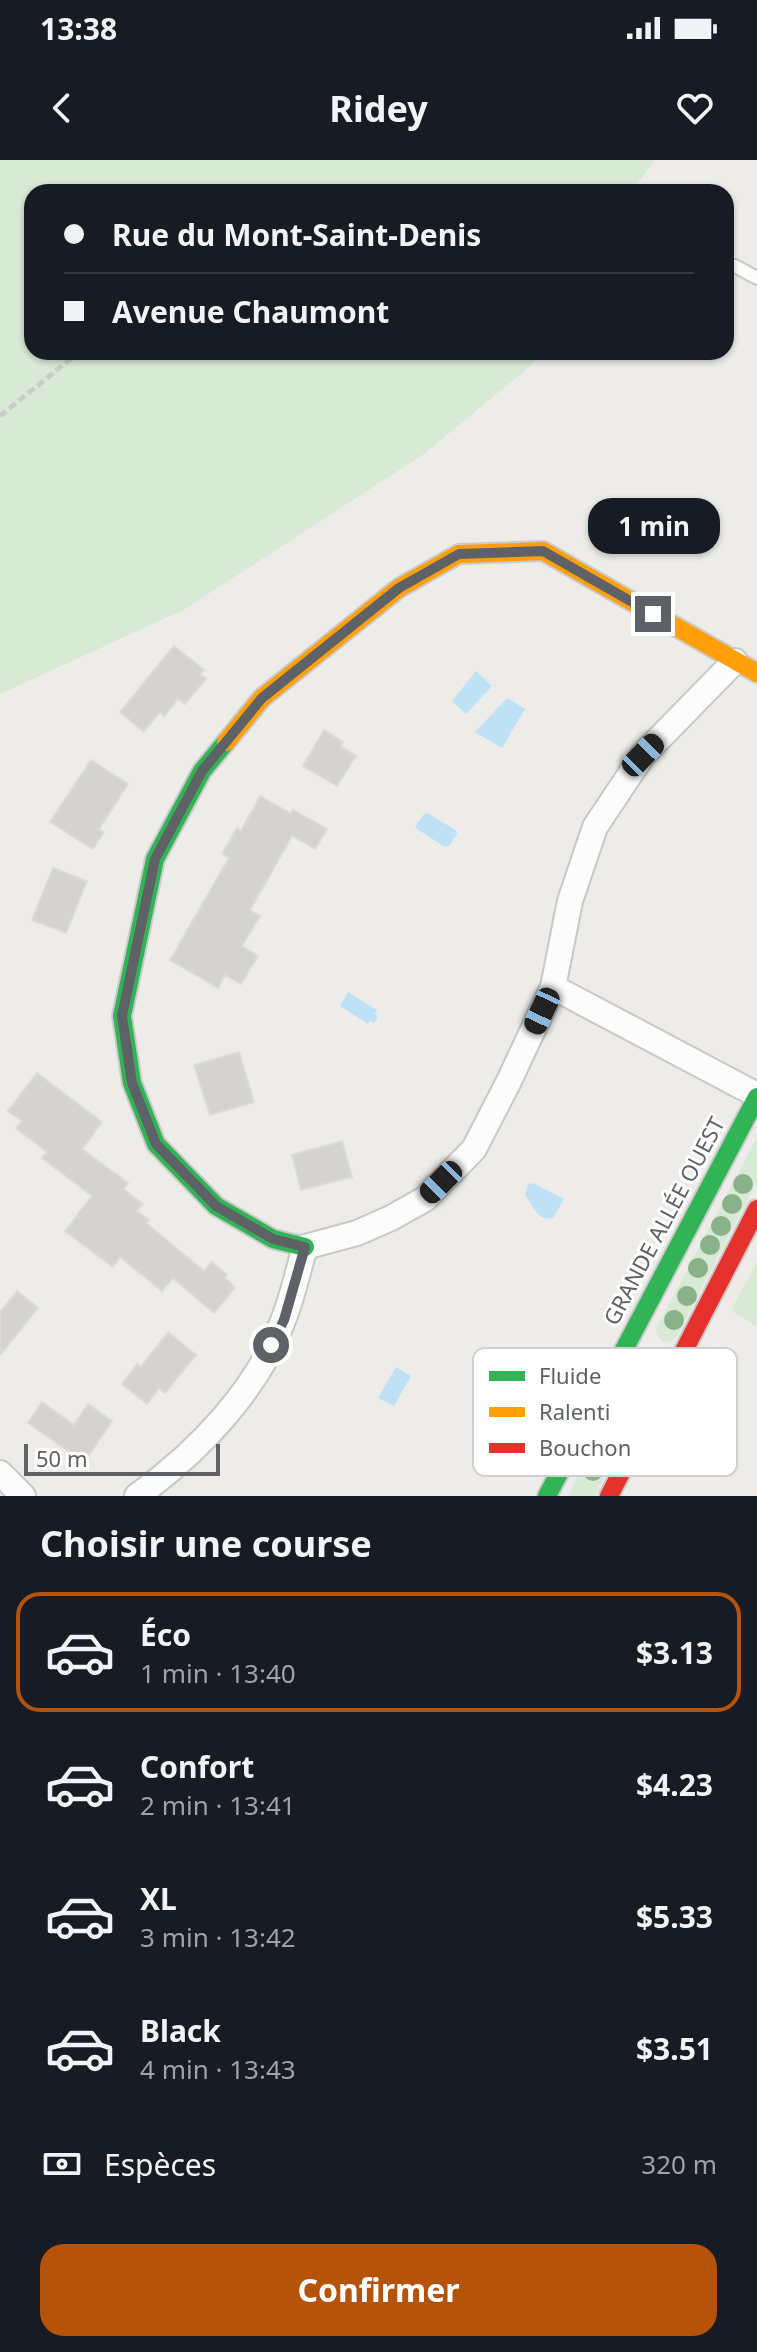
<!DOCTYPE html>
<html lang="fr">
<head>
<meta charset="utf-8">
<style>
	:root { --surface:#171b24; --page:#20242c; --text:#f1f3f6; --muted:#9ea1a6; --line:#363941; --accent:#b45309 }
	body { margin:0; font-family:"Noto Sans",sans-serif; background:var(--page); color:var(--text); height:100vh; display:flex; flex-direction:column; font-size:30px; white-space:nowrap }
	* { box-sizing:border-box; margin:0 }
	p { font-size:26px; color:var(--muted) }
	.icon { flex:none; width:44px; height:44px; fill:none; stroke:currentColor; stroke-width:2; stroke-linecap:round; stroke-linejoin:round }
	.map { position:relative; height:1336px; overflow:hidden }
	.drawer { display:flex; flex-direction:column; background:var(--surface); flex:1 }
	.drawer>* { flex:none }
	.hud { position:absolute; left:24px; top:24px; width:710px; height:176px; border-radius:24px; box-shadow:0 2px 6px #0004; display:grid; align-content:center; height:176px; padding:0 40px; background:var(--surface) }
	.scale { position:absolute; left:24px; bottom:20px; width:196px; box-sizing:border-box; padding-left:8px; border:4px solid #5e6266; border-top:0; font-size:22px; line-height:28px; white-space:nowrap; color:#5e6266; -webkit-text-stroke:6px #fff; paint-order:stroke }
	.end { position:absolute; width:36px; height:36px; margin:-18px; border:10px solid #5e6266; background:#fff; box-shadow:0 0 0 4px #fff }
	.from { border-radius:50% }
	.bubble { position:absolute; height:56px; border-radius:24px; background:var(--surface); box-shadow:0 2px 6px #0004; font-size:26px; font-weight:700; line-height:56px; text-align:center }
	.car { position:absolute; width:24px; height:48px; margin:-24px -12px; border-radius:10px; box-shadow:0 0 6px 2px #0007; background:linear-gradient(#222 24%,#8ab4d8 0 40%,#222 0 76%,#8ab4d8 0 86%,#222 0) }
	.hud b { display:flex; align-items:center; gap:28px; height:76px; font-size:30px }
	.hud b+b { border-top:2px solid var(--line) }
	.hud i { width:20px; height:20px; background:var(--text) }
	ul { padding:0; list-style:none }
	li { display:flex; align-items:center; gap:24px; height:120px; margin:0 16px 12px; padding:0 24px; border:4px solid transparent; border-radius:24px }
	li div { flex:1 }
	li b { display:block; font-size:30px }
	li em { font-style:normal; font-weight:700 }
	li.selected { border-color:var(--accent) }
	li>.icon { width:72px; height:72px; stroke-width:1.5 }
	h2 { padding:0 40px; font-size:36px; line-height:96px }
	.pay { display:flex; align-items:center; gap:20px; height:88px; padding:0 40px; font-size:30px }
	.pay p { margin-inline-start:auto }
	.action { display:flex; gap:16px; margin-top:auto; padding:16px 40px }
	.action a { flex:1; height:92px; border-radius:24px; background:var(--accent); color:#fff; font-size:32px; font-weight:700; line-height:92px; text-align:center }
	.status { display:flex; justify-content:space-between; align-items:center; height:56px; padding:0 40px; background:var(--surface); direction:ltr }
	.status svg { height:22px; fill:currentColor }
	header { display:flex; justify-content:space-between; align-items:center; height:104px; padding:0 40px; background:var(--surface); font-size:36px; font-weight:700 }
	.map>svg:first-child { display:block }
	.green { fill:#d8e9d5 }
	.water { fill:#bfe1f6 }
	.building { fill:#d4d3d2; stroke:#dcdbd8; stroke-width:2 }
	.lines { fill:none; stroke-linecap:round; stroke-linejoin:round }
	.lane-casing { stroke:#c8c8c8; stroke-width:16 }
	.street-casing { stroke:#c8c8c8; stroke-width:28 }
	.fast-casing { stroke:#cacaca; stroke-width:22 }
	.slow-casing { stroke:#cacaca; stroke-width:22 }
	.jam-casing { stroke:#cacaca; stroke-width:22 }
	.path { stroke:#cacecb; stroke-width:5; stroke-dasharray:8 4; stroke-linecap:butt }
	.lane { stroke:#fcfcfc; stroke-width:12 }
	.street { stroke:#fcfcfc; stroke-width:24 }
	.fast { stroke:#30b455; stroke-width:18 }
	.slow { stroke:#ff9f0a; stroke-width:18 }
	.jam { stroke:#e5322d; stroke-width:18 }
	.tree { fill:#8ab288 }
	.route { stroke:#5e6266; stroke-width:10 }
	.labels { text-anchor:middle; stroke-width:6; stroke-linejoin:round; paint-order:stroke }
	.street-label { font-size:22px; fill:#5e6266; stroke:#fff }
	.key { fill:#fff; stroke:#cfd0d1; stroke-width:2 }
	.key-label { font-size:22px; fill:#5e6266 }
</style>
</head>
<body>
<div class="status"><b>13:38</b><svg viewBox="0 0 49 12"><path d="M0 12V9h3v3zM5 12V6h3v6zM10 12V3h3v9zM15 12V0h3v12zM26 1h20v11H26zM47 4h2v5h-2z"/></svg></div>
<header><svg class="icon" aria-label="back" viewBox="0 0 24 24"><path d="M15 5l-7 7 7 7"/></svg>Ridey<svg class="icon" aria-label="heart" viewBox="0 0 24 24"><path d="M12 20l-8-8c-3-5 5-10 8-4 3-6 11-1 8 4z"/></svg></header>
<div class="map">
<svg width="757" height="1336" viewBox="0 0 757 1336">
	<rect width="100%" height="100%" fill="#edece9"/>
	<g class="green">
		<path d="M0 0H654L632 32H32V192H547L424 294 185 449 0 534Z"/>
		<path d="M757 977V1021L677 1176 672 1181 664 1182 658 1177 656 1169Z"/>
		<path d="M757 1102V1165H755L731 1150Z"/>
		<path d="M643 1205 651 1208 654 1215 595 1336H568L633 1211 637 1206Z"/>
	</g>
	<g class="water">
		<path d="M476 511 492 526 466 554 452 541Z"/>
		<path d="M507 538 525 549 502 588 475 572Z"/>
		<path d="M427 653 456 670 457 674 449 686 445 687 417 669 415 666 424 654Z"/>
		<path d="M348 832 377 850 375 854 378 857 374 863 370 861 368 864 340 846Z"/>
		<path d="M533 1023 564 1039 553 1058C538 1062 532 1045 525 1034L528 1025Z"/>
		<path d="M396 1207 411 1216 394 1246 378 1238Z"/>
	</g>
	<g class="building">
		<path d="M174 486 204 510 200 514 206 519 185 544 178 539 164 556 160 552 144 572 120 552Z"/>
		<path d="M324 570 343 582 340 586 356 596 337 626 303 606Z"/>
		<path d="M91 600 128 624 99 669 104 672 93 689 50 662Z"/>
		<path d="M260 636 290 653 293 650 327 669 315 689 292 676 250 750 260 756 242 786 258 796 241 824 225 815 218 828 170 800 229 698 222 694 237 668 241 671Z"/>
		<path d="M53 708 87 721 66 773 32 760Z"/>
		<path d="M239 892 254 942 210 955 194 905Z"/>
		<path d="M37 913 102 962 82 989 128 1023 123 1029 143 1044 137 1051 149 1060 146 1063 204 1111 212 1102 227 1115 225 1118 235 1127 214 1153 173 1118 162 1131 120 1097 113 1107 65 1071 92 1036 42 998 47 992 16 968 22 961 8 951Z"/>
		<path d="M342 981 352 1017 301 1030 292 995Z"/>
		<path d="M17 1131 38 1148 0 1195V1152Z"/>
		<path d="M168 1172 196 1195 165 1233 159 1228 147 1244 122 1224 137 1204 141 1207Z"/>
		<path d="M42 1242 74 1265 88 1244 112 1261 84 1302 28 1263Z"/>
	</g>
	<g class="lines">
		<defs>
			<path id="lane" d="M735 106 757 118"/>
			<g id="street">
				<path d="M553 827 757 935"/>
				<path d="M0 1313 23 1336"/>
				<path d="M137 1336C197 1293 259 1229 284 1158 293 1135 298 1111 305 1087L357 1073 391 1058 425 1039 474 989 509 921 553 827 570 741 595 667 643 595 735 501"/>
			</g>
			<g id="fast">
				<path d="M226 582 202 611 155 699 122 856 132 923 156 984 216 1046 273 1079 305 1087"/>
				<path d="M547 1336 757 937"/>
			</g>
			<path id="slow" d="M226 582 262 538 399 428 459 394 543 391 757 513"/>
			<path id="jam" d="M609 1336 757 1049"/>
		</defs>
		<use href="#lane" class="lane-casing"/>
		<use href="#street" class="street-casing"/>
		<use href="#fast" class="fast-casing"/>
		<use href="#slow" class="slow-casing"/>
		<use href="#jam" class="jam-casing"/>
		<path class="path" d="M0 256 79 192"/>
		<use href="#lane" class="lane"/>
		<use href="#street" class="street"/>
		<use href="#fast" class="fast"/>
		<use href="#slow" class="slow"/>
		<use href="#jam" class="jam"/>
	</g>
	<g class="tree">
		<circle cx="743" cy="1024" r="10"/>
		<circle cx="732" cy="1044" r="10"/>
		<circle cx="721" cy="1066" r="10"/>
		<circle cx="710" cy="1085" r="10"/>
		<circle cx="698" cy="1108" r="10"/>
		<circle cx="687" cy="1136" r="10"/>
		<circle cx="674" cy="1160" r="10"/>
		<circle cx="593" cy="1311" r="10"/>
	</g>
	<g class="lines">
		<path class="route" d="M271 1185 284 1160 305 1087 273 1079 216 1046 156 984 132 923 122 856 155 699 202 611 262 538 399 428 459 394 543 391 653 454"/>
	</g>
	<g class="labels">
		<g class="street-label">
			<text transform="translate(664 1061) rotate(-62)" y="8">GRANDE ALLÉE OUEST</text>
		</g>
	</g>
	<rect x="473" y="1188" width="264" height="128" rx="12" class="key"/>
	<rect x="489" y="1211" width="36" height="10" fill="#30b455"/>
	<rect x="489" y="1247" width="36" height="10" fill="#ff9f0a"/>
	<rect x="489" y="1283" width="36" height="10" fill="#e5322d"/>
	<g class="key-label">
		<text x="539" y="1224">Fluide</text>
		<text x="539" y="1260">Ralenti</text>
		<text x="539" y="1296">Bouchon</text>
	</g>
</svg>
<div class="scale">50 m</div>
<i class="end from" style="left:271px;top:1185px"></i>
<i class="end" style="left:653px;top:454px"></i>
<div class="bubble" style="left:588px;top:338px;width:132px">1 min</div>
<i class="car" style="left:643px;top:595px;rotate:44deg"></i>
<i class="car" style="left:542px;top:851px;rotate:205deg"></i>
<i class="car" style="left:441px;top:1022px;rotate:225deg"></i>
<div class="hud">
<b><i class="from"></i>Rue du Mont-Saint-Denis</b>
<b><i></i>Avenue Chaumont</b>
</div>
</div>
<section class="drawer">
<h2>Choisir une course</h2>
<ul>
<li class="selected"><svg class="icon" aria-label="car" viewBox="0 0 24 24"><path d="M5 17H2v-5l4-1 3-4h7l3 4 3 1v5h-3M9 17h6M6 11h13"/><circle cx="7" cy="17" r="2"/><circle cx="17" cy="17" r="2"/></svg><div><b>Éco</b><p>1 min · 13:40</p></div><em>$3.13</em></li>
<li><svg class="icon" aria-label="car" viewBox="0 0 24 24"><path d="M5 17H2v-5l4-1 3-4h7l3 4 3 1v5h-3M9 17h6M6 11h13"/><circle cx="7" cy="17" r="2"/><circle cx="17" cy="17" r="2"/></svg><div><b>Confort</b><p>2 min · 13:41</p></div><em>$4.23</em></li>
<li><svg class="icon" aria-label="car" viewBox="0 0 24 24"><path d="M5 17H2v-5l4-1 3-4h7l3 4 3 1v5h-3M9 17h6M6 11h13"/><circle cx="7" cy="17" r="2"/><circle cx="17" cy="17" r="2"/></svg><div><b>XL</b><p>3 min · 13:42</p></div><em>$5.33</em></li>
<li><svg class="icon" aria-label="car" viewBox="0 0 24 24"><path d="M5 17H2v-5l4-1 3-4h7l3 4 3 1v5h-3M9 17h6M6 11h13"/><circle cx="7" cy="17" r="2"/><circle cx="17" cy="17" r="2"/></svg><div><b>Black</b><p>4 min · 13:43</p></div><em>$3.51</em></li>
</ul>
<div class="pay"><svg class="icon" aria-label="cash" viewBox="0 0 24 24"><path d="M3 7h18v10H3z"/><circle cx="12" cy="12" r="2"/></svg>Espèces<p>320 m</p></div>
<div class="action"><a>Confirmer</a></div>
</section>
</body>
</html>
